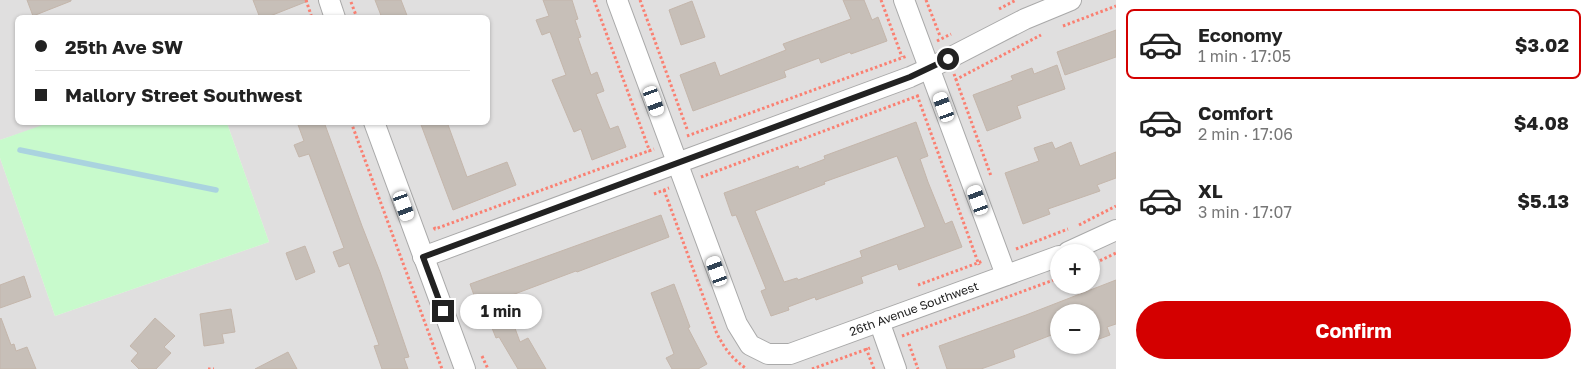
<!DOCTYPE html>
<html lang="en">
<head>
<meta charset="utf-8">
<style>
	:root { --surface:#fff; --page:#f2f2f2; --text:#222; --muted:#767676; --line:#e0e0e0; --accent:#d40000 }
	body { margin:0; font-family:"Golos Text",sans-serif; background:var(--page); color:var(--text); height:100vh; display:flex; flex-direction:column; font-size:19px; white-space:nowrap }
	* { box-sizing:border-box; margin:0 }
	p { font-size:16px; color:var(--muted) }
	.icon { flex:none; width:28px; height:28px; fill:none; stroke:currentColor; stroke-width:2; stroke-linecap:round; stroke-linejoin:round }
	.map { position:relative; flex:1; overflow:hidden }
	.panel { display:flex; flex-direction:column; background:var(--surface); width:475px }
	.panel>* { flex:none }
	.top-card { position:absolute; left:15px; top:15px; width:475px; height:110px; border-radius:8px; box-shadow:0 1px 4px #0004; display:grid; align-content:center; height:110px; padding:0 20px; background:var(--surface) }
	.buttons { position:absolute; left:1050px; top:244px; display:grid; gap:10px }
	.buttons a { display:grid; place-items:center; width:50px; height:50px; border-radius:50%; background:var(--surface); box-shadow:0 1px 4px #0004; font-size:25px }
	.end { position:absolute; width:22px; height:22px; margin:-11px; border:6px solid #222; background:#fff; box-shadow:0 0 0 2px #fff }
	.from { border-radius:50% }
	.bubble { position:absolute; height:35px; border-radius:18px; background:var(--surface); box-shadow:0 1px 4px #0004; font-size:16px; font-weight:700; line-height:35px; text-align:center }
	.car { position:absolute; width:15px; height:30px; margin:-15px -8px; border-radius:6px; box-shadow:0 0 4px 1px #0007; background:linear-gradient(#fff 24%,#345 0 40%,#fff 0 76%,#345 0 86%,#fff 0) }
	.top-card b { display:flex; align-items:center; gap:18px; height:48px; font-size:19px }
	.top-card b+b { border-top:1px solid var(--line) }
	.top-card i { width:12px; height:12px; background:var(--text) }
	ul { padding:9px 0 0; list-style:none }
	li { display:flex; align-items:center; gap:15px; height:70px; margin:0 10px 8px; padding:0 10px; border:2px solid transparent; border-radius:8px }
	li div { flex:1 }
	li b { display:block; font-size:19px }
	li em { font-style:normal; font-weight:700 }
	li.active { border-color:var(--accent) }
	li>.icon { width:45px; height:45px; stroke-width:1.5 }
	.button { display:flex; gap:10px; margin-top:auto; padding:10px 20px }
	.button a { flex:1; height:58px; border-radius:30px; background:var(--accent); color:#fff; font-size:20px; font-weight:700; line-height:58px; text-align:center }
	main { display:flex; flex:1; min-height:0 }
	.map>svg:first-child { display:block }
	.residential { fill:#e0dfdf; fill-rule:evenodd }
	.park { fill:#c8facc }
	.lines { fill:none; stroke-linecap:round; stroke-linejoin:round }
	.stream { stroke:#aad3df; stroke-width:5.5 }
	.building { fill:#c7bfb8; stroke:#c4b6ab; fill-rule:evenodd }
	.minor-casing { stroke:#a9a9a9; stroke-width:22 }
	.path { stroke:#fa8072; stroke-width:3; stroke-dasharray:2.5 2.5; stroke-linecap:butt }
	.minor { stroke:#fff; stroke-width:20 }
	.route { stroke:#222; stroke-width:6 }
	.labels { text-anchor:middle; stroke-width:5; stroke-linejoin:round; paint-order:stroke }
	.street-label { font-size:12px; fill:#222; stroke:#fff }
</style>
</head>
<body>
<main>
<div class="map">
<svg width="1116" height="369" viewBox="0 0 1116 369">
	<rect width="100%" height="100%" fill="#f2efe9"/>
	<path class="residential" d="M0 0H1116V369H0V158L55 316 269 242 227 123 488 122V18H18V122L51 123 0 140ZM1059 252H1091V285H1059ZM1059 312H1091V345H1059Z"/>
	<path class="park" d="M51 122 227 123 269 242 55 316 0 158V140Z"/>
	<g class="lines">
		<path class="stream" d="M20 150 216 190"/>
	</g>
	<g class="building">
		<path d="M27 0H71V1L33 16Z"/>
		<path d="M253 0H307L308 1 265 18H260Z"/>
		<path d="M375 0H401L408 18H382Z"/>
		<path d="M543 0H572L578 19 575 20 581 37 578 38 591 75 597 72 604 91 596 94 610 129 618 126 626 147 592 160 581 129 574 132 552 80 566 75 550 32 542 35 536 20 549 16Z"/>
		<path d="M843 0H864L872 20 878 17 887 41 851 54 850 52 821 63 819 58 784 71 786 77 693 111 680 75 715 62 720 76 786 50 783 44 851 19Z"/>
		<path d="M692 1 705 37 681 45 669 10Z"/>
		<path d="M1116 30V57L1065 75 1057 52Z"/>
		<path d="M1057 65 1065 89 1017 106 1021 118 987 131 973 95 1013 80 1011 76 1032 68 1034 74Z"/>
		<path d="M297 122H324L362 226 380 272 409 357 404 358 408 369H382L374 346 379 345 349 263 339 267 333 252 344 248 309 154 299 157 294 145 304 141Z"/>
		<path d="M420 122H447L467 177 507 162 516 185 453 210Z"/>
		<path d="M916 122 928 156 920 159 928 182 945 224 952 221 962 247 899 270 897 264 861 277 863 283 816 300 815 297 788 307 789 310 771 316 761 291 766 289 736 215 732 216 724 193 798 166 799 169 825 159 824 156ZM897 156 925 227 860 251 862 257 798 280 797 278 784 282 755 211 825 184 824 182Z"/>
		<path d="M1052 142 1055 149 1071 142 1080 166 1116 152V178L1097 185 1100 191 1048 209 1050 214 1023 224 1005 173 1039 161 1034 148Z"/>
		<path d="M661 215 669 237 577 272 576 271 504 298 520 342 528 338 546 369H518L499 337 496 338 486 313 481 315 470 284Z"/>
		<path d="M305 246 315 272 296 280 286 253Z"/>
		<path d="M24 276 31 297 0 308V285Z"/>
		<path d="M1116 280V324L1107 327 1110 335 1091 342V312H1059V332L1013 350 1015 357 981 369H947L939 346 1026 315Z"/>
		<path d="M674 284 690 327 688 328 707 364 698 369H672L666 358 674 354 651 293Z"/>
		<path d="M231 309 235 332 222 334 224 343 204 346 200 314Z"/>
		<path d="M1 318 11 345 14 344 16 351 27 347 36 369H0V319Z"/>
		<path d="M155 318 175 336 164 347 171 353 156 369H139L131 361 138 353 130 346Z"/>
		<path d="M288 352 297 369H255Z"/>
	</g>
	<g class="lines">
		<defs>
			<g id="minor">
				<path d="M329 0 335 18"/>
				<path d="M617 0 737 324 750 345 768 354H790L1059 256"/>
				<path d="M904 0 1006 275"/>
				<path d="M374 122 465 369"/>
				<path d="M1068 252 1116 230"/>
				<path d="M423 257 910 77 930 68 1025 19 1071 0"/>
				<path d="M879 321 896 369"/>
			</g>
		</defs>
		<use href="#minor" class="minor-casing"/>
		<g class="path">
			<path d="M306 0 312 18"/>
			<path d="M594 0 650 152"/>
			<path d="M640 0 687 129"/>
			<path d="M881 0 902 57"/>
			<path d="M926 0 940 36"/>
			<path d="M351 2 357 18"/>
			<path d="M999 9 1016 0"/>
			<path d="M1063 26 1116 6"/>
			<path d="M937 41 951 34"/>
			<path d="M954 74 991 176"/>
			<path d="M955 80 1041 35"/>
			<path d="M917 95 979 265"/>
			<path d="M351 122 442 369"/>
			<path d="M687 136 907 56"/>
			<path d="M701 177 920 95"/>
			<path d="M664 190 717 334C725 349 733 360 747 369"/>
			<path d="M654 194 669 188"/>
			<path d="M1079 225 1116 206"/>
			<path d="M434 227 435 229 654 149"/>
			<path d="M1016 249 1068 229"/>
			<path d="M1091 265 1116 253"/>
			<path d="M918 285 983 261"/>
			<path d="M902 336 1059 278"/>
			<path d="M909 344 918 369"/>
			<path d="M866 348 874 369"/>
			<path d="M482 356 488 369"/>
			<path d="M208 369H214"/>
			<path d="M812 369 870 348"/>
		</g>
		<use href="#minor" class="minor"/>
	</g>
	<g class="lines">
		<path class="route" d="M443 311 423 257 910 77 948 59"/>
	</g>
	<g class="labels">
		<g class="street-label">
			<text transform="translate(914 309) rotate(-20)" y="4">26th Avenue Southwest</text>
		</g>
	</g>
</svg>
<div class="buttons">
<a>+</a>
<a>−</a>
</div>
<i class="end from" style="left:948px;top:59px"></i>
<i class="end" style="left:443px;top:311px"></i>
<div class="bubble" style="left:460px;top:294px;width:82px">1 min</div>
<i class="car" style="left:654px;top:101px;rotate:160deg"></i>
<i class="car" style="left:944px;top:107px;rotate:340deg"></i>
<i class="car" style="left:978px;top:200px;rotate:340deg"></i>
<i class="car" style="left:404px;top:206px;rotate:160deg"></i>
<i class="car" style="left:717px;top:271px;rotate:340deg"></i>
<div class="top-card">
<b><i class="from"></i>25th Ave SW</b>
<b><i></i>Mallory Street Southwest</b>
</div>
</div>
<section class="panel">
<ul>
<li class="active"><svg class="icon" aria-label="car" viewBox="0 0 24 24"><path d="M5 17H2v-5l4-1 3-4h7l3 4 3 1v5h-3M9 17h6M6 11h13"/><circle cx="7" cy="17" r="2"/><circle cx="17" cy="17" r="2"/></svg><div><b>Economy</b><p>1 min · 17:05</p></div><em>$3.02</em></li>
<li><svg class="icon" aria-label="car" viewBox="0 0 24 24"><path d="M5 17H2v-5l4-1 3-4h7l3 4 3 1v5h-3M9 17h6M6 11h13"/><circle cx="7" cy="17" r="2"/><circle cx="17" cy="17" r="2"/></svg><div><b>Comfort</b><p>2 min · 17:06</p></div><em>$4.08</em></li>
<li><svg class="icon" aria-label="car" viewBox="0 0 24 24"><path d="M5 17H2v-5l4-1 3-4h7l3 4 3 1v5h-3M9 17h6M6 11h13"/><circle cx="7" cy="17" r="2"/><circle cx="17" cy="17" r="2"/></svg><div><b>XL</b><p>3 min · 17:07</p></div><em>$5.13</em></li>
</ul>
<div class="button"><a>Confirm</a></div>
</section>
</main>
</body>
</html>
